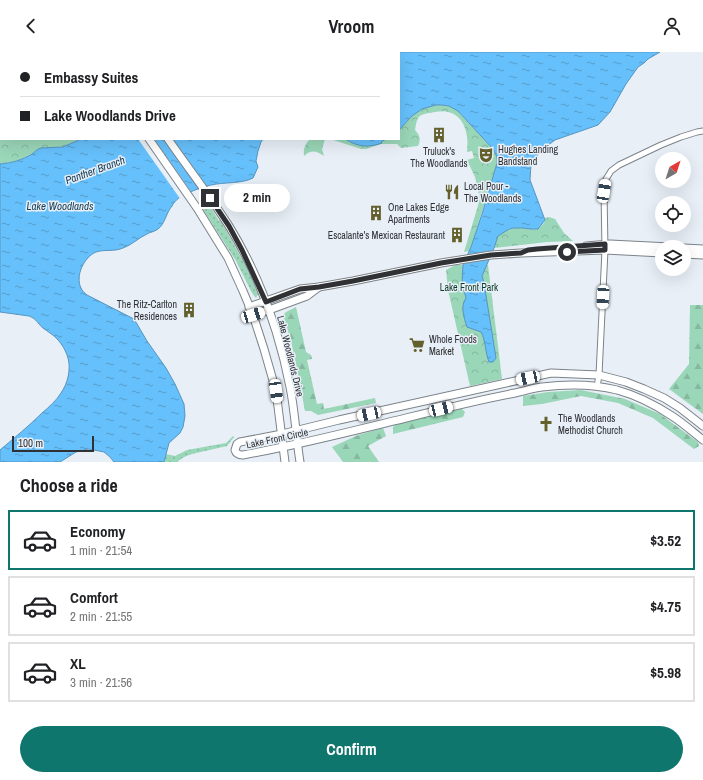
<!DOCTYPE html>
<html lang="en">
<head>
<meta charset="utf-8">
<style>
	:root { --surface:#fff; --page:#f6f6f6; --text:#202124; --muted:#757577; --line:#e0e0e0; --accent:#0f766e }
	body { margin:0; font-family:"Archivo Narrow",sans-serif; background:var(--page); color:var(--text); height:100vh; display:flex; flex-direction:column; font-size:15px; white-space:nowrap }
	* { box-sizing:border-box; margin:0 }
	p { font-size:13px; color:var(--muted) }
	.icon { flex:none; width:22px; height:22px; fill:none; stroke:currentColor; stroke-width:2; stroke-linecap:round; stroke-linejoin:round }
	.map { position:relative; height:410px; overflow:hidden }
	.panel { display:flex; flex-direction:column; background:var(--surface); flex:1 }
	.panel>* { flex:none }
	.top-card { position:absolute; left:0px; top:0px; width:400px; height:88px; box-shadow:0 4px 16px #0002; display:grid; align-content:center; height:88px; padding:0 20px; background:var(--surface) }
	.needle { width:26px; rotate:39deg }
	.tools { position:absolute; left:655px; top:100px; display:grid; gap:8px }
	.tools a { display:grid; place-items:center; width:36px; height:36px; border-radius:50%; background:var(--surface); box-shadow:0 4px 16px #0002; font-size:20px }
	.scale { position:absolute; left:12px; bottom:10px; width:82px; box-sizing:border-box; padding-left:4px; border:2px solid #2f3134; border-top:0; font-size:11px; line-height:14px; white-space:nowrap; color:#2f3134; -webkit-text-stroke:3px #e8eff7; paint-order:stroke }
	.end { position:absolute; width:18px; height:18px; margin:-9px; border:5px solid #2f3134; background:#fff; box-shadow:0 0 0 2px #fff }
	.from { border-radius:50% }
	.bubble { position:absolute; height:28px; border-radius:14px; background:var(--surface); box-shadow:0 4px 16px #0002; font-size:13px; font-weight:700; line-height:28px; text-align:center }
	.car { position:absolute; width:12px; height:24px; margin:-12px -6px; border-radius:5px; box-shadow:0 0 3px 1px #0007; background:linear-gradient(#fff 24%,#345 0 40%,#fff 0 76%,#345 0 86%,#fff 0) }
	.top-card b { display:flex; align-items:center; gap:14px; height:38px; font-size:15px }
	.top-card b+b { border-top:1px solid var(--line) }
	.top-card i { width:10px; height:10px; background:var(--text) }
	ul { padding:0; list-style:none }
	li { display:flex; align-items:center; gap:12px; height:60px; margin:0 8px 6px; padding:0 12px; border:2px solid var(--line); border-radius:0px }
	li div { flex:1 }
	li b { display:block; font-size:15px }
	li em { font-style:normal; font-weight:700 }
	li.current { border-color:var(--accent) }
	li>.icon { width:36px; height:36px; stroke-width:1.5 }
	h2 { padding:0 20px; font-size:18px; line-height:48px }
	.action { display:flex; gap:8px; margin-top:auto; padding:8px 20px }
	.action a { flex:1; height:46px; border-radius:24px; background:var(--accent); color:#fff; font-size:16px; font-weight:700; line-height:46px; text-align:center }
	header { display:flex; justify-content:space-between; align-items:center; height:52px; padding:0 20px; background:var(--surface); font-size:18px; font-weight:700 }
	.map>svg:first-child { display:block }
	.grass { fill:url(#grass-dots) }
	.forest { fill:url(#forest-firs) }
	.park { fill:url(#park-crowns) }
	.water { fill:url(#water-ripples); stroke:#5695bf }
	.pier { fill:#e8eff7 }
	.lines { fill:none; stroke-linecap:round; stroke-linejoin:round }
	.street-casing { stroke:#7c8389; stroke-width:7 }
	.secondary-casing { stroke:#7c8389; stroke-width:9 }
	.street { stroke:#fff; stroke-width:5 }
	.secondary { stroke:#fff; stroke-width:7 }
	.route { stroke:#2f3134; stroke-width:5 }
	.labels { text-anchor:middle; stroke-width:3; stroke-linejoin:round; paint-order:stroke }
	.poi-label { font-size:10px; fill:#2f3134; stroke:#e8eff7; text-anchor:start }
	.park-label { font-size:10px; fill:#0b3b28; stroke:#e8eff7 }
	.street-label { font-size:10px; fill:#2f3134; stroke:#e8eff7 }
	.water-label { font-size:11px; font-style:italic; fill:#1a4058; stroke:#e8eff7 }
</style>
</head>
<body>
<header><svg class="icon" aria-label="back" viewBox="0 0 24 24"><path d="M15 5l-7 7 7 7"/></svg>Vroom<svg class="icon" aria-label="person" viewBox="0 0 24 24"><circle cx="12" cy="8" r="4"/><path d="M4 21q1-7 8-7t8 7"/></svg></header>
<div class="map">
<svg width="703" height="410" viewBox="0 0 703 410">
	<defs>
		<pattern id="grass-dots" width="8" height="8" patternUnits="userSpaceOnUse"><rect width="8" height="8" fill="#9ad6b8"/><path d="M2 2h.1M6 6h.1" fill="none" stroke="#85b89f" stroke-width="1.8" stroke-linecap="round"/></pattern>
		<pattern id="forest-firs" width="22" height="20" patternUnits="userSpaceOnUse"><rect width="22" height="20" fill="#9ad6b8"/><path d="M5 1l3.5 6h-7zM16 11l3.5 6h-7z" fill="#85b89f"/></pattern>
		<pattern id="park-crowns" width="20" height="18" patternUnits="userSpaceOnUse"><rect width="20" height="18" fill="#9ad6b8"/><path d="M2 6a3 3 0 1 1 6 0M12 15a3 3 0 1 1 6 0" fill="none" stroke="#85b89f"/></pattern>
		<pattern id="water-ripples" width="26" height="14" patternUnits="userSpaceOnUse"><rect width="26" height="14" fill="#66c0fb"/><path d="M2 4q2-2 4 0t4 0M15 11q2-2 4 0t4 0" fill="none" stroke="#549dcc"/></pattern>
	</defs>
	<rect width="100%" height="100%" fill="#e8eff7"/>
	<g class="grass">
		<path d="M207 149 219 169 220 168C234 192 248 216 258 242L256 246 252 241 236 209 201 154Z"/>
		<path d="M233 384 234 385 227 394 192 402 184 405 177 410H164L166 402 175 404 187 398 226 391Z"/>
	</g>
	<g class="forest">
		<path d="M690 253H703V362L669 337 689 312Z"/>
		<path d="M296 255 306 300 311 303 312 307 307 308 317 352 323 351 324 357 375 346 376 351 318 363 311 359H305C299 327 294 294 283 263L286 260Z"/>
		<path d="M581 338 625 347 660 362 698 390 699 394 694 397 653 366 618 351 581 344 542 352 523 354V344L548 340Z"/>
		<path d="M461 356 465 360 463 365 393 382V375L396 372Z"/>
		<path d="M383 376 386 384 368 394 379 410H343L332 395 358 383Z"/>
	</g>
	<g class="park">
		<path d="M0 0H70L71 1H1V87H81L63 95 41 96 33 101 18 109 0 112Z"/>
		<path d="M435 53H442L449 54 457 58 493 97 497 105 496 114 471 195 469 199 464 200 480 147 475 125 467 108 474 106 472 99 467 100C470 78 461 55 435 60 431 61 424 61 420 64 416 67 416 74 415 78 420 83 421 88 418 94L401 96 397 92H381L366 97H361L330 87H345L351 91 381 90 386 87H399V75L400 77C413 64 417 56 435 53Z"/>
		<path d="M310 87H325L322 97 324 104C317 99 311 97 304 104 303 97 305 92 310 87Z"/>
		<path d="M549 165 555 167 564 181 573 189 547 190 494 196 498 184 505 179 515 176H527L535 178 538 177 544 171 545 168V166Z"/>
		<path d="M455 213H488L502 327 470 334 448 238 446 218Z"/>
	</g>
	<g class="water">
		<path d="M168 0H660L648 7 644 11 638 15 626 32 610 60 598 73 555 88 543 97 533 108 531 112 530 128 545 168 538 177C531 178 523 175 515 176 508 176 504 181 498 184L494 196 482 224 484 231 496 306 493 310H489C485 300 486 289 481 280L467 275C464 266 460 254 466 246L462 231 463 213 471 195 482 162 497 111V105L493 97 458 59 449 54 442 53H436L422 57 412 64 399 78V1H169Z"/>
		<path d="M81 87H263L261 90 258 99 256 109 258 115 253 126C241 132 224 130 211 133 204 134 195 138 188 141 182 143 175 148 172 154 166 161 165 172 158 177 154 180 150 180 147 182 138 186 132 193 123 196 114 200 105 197 96 200 84 205 75 224 81 236 82 239 85 241 87 243L134 267 137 272 147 289 166 316 175 332 184 352 185 364 183 375 180 381 169 391 164 410H114L110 405 104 400 99 399 88 397 76 400 60 410H0V398C14 386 29 374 42 361 49 355 56 349 61 341 68 331 71 317 68 306 65 296 59 287 50 281 48 279 45 278 43 276 37 271 37 267 29 264L0 260V112C12 111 22 108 32 102 35 100 37 97 41 96L63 95Z"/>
		<path d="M345 87H386L381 90 382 91C368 96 358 95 345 87Z"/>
	</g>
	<path class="pier" d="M138 87H154L192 141 188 143 181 148Z"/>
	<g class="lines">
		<defs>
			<path id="street" d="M597 335 599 323 605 198 604 139 606 127 611 119 619 113 661 93 681 85 697 80 703 79"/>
			<g id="secondary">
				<path d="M80 0 81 1"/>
				<path d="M102 0 103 1"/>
				<path d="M149 87 197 156 228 206 243 239 253 263 264 297 276 339 285 410"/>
				<path d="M168 87C188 116 210 144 229 174 259 223 279 279 290 335 295 360 296 385 300 410"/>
				<path d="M586 194 610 192 670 195"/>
				<path d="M684 196 703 197"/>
				<path d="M684 202 703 203"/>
				<path d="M249 255 300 237 319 235 353 229 441 211 491 203 521 201 605 198 662 201"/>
				<path d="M253 263 269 258 307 244 319 235"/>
				<path d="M703 374 680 356 664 346 644 337 626 330 599 323 551 321 339 368 282 382 240 390 237 392 235 398C236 402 239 403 243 403 298 393 352 379 406 366 442 357 478 348 515 341 524 339 533 336 542 335 566 332 593 332 617 338 635 343 657 354 672 364 683 371 693 380 703 388"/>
			</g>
		</defs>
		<use href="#street" class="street-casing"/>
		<use href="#secondary" class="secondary-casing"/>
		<use href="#street" class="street"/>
		<use href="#secondary" class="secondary"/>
	</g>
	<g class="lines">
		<path class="route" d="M210 146 229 174 242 198 266 250 300 237 319 235 353 229 441 211 491 203 521 201 528 198 537 197 605 192V198L567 200"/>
	</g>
	<defs>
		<symbol id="building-bare" viewBox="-9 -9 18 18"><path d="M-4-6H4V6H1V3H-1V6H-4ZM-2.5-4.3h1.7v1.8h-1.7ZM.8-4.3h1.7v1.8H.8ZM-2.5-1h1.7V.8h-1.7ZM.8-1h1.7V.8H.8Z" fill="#63602c" stroke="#e8eff7" stroke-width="2.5" paint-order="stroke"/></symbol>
		<symbol id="theatre-bare" viewBox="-9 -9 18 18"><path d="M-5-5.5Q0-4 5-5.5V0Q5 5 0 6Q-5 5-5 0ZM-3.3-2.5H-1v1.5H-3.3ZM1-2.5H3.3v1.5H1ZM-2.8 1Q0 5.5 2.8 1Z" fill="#63602c" stroke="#e8eff7" stroke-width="2.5" paint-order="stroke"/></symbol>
		<symbol id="restaurant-bare" viewBox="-9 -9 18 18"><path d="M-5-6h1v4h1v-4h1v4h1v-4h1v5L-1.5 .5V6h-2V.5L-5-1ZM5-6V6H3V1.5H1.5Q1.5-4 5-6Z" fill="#63602c" stroke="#e8eff7" stroke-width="2.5" paint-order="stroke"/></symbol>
		<symbol id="supermarket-bare" viewBox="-9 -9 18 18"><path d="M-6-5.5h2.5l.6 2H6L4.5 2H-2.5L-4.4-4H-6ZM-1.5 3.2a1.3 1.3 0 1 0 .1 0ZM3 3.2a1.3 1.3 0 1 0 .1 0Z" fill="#63602c" stroke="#e8eff7" stroke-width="2.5" paint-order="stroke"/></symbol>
		<symbol id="church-bare" viewBox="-9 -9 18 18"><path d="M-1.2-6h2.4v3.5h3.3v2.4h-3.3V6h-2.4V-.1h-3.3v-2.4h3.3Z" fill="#63602c" stroke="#e8eff7" stroke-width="2.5" paint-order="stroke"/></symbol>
	</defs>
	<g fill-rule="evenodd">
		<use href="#building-bare" x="428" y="72" width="22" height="22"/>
		<use href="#theatre-bare" x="475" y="92" width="22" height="22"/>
		<use href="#restaurant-bare" x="441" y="129" width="22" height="22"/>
		<use href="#building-bare" x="365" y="150" width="22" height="22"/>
		<use href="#building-bare" x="446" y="172" width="22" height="22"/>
		<use href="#building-bare" x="178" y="247" width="22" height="22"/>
		<use href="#supermarket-bare" x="406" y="282" width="22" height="22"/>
		<use href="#church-bare" x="535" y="361" width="22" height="22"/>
	</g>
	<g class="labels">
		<g class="poi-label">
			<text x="498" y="101">Hughes Landing<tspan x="498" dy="12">Bandstand</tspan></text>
			<text x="439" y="103" text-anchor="middle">Truluck's<tspan x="439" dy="12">The Woodlands</tspan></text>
			<text x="464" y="138">Local Pour -<tspan x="464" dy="12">The Woodlands</tspan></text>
			<text x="388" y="159">One Lakes Edge<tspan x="388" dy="12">Apartments</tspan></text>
			<text x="445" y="187" text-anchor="end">Escalante's Mexican Restaurant</text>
			<text x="177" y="256" text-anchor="end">The Ritz-Carlton<tspan x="177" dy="12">Residences</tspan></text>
			<text x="429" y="291">Whole Foods<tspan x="429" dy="12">Market</tspan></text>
			<text x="558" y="370">The Woodlands<tspan x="558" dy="12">Methodist Church</tspan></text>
		</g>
		<g class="park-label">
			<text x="469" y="239">Lake Front Park</text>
		</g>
		<g class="street-label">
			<text transform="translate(291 304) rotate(76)" y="4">Lake Woodlands Drive</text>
			<text transform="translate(277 386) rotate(-12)" y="4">Lake Front Circle</text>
		</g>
		<g class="water-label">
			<text transform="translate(95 118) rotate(-20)" y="4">Panther Branch</text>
			<text x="60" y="158">Lake Woodlands</text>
		</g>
	</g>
</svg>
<div class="tools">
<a><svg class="needle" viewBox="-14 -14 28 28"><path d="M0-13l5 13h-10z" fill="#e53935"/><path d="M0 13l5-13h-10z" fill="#757577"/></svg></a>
<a><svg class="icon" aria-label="locate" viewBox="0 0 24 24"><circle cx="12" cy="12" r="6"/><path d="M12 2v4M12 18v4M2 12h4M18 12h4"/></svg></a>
<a><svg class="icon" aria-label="layers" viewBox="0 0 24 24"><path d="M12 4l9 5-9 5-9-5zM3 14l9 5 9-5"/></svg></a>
</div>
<div class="scale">100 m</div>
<i class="end from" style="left:567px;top:200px"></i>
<i class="end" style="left:210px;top:146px"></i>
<div class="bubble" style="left:224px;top:132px;width:66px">2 min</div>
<i class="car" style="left:604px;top:139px;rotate:9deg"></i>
<i class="car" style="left:603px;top:245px;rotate:183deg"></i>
<i class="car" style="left:253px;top:263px;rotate:73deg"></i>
<i class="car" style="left:528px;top:326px;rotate:258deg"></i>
<i class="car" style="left:276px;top:339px;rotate:172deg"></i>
<i class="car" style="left:441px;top:357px;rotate:76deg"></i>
<i class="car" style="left:369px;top:362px;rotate:258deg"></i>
<div class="top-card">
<b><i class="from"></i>Embassy Suites</b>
<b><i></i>Lake Woodlands Drive</b>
</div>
</div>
<section class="panel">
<h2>Choose a ride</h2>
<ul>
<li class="current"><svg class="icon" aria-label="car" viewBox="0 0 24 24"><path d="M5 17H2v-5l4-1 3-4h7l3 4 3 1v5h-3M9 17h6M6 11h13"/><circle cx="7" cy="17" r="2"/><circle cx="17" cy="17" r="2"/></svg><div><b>Economy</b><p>1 min · 21:54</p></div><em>$3.52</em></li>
<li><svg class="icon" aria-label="car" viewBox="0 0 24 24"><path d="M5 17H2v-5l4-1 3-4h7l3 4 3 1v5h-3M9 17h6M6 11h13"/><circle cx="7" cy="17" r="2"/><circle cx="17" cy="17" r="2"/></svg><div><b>Comfort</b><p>2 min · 21:55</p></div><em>$4.75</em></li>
<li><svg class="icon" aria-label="car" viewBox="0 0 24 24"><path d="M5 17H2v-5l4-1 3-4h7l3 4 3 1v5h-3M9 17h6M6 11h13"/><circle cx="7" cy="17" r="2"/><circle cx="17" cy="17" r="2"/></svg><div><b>XL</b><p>3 min · 21:56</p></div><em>$5.98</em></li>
</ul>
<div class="action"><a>Confirm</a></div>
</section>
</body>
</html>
